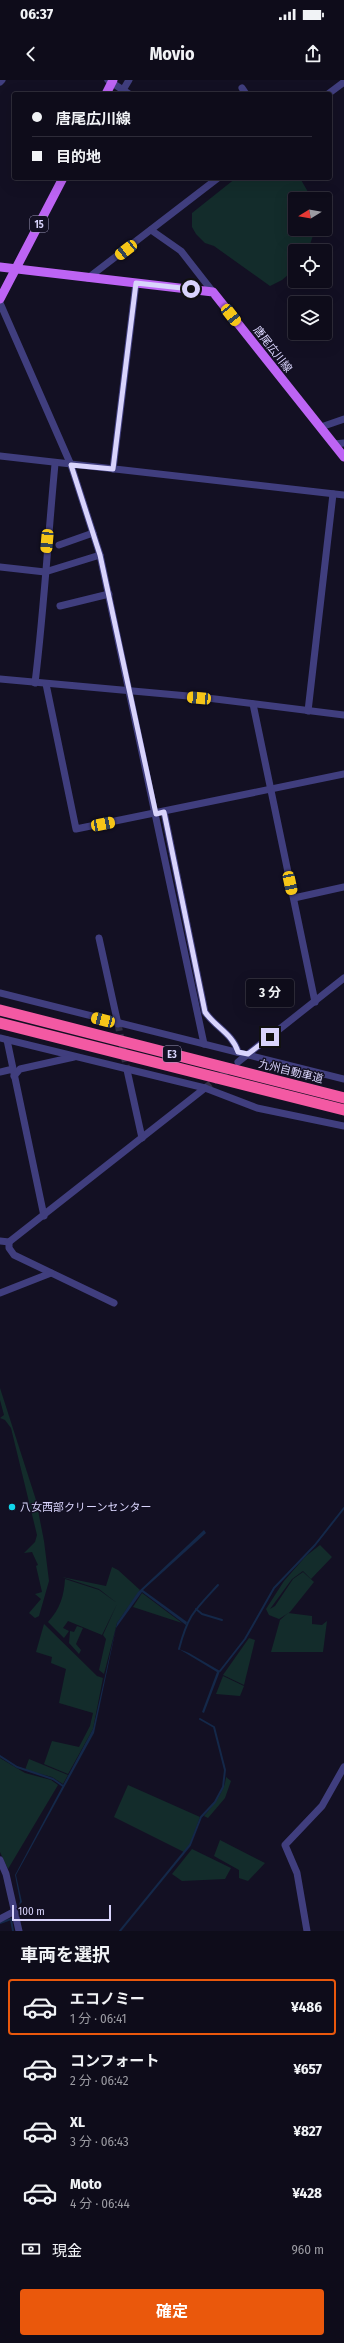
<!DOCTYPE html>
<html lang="ja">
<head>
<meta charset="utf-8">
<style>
	:root { --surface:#0e0c1a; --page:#1c1a27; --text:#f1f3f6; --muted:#9b9ba2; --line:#2e2c39; --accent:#ea580c }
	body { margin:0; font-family:"Fira Sans Condensed","Noto Sans JP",sans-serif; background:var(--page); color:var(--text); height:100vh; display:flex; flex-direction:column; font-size:15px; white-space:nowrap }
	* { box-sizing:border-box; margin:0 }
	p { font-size:13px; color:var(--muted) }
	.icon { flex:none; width:22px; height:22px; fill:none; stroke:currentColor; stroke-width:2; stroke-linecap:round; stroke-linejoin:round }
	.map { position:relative; height:1851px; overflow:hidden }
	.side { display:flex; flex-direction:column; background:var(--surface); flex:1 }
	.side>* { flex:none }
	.guide { position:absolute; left:12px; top:12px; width:320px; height:88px; border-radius:4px; box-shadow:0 4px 16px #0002,0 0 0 1px var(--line); display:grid; align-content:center; height:88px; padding:0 20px; background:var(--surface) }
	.needle { width:26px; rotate:259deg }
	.controls { position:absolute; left:288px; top:112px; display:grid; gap:8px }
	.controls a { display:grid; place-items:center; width:44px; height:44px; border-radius:4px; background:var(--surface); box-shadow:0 4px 16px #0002,0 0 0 1px var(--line); font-size:20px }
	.scale { position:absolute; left:12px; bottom:10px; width:99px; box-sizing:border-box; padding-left:4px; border:2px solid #d9d4fc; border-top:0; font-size:11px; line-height:14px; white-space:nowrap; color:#d9d4fc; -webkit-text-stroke:3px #131023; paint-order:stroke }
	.end { position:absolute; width:18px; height:18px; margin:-9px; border:5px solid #d9d4fc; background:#111; box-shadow:0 0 0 2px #111 }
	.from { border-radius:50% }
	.bubble { position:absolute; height:28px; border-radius:4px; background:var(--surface); box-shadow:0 4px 16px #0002,0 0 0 1px var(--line); font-size:13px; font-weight:700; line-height:28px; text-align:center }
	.car { position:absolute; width:12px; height:24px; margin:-12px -6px; border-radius:5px; box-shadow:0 0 3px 1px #0007; background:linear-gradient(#f5c518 24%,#345 0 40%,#f5c518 0 76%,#345 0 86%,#f5c518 0) }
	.guide b { display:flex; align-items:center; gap:14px; height:38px; font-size:15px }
	.guide b+b { border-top:1px solid var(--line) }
	.guide i { width:10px; height:10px; background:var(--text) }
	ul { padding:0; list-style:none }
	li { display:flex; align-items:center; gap:12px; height:56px; margin:0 8px 6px; padding:0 12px; border:2px solid transparent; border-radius:4px }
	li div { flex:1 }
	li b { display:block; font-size:15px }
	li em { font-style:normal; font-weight:700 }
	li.selected { border-color:var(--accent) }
	li>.icon { width:36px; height:36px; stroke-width:1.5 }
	h2 { padding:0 20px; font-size:18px; line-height:48px }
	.pay { display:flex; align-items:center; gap:10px; height:44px; padding:0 20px; font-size:15px }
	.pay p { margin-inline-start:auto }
	.button { display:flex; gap:8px; margin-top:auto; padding:8px 20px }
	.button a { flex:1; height:46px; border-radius:4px; background:var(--accent); color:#fff; font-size:16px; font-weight:700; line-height:46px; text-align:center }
	.status { display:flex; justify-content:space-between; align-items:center; height:28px; padding:0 20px; background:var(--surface); direction:ltr }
	.status svg { height:11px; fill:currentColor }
	header { display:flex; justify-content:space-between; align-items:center; height:52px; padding:0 20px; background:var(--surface); font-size:18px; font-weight:700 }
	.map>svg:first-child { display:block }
	.green { fill:#132c2b }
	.water { fill:#142849 }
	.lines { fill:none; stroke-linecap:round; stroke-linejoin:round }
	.stream { stroke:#142849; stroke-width:2 }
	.minor-tunnel { stroke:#312d44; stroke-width:7; stroke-dasharray:7 3.5; stroke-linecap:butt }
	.minor { stroke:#403e7e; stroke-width:7 }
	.major { stroke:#bd64f4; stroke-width:9 }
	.highway { stroke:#f359a3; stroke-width:11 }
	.route { stroke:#d9d4fc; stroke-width:5 }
	.poi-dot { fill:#11d6eb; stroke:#131023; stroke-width:1.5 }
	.labels { text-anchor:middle; stroke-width:3; stroke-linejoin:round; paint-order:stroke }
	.shield { fill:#131023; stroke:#9e99bb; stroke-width:1 }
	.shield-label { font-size:10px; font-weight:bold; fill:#d9d4fc }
	.street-label { font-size:11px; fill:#d9d4fc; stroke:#131023 }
	.poi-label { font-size:11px; fill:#d9d4fc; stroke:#131023; text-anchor:start }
</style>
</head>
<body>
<div class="status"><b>06:37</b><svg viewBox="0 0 49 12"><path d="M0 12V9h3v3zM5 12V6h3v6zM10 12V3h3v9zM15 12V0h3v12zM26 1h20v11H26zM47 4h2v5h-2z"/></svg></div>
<header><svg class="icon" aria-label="back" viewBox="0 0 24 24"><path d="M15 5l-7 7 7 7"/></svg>Movio<svg class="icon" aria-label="share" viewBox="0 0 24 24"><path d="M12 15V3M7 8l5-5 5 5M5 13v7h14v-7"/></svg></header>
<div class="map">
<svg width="344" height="1851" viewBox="0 0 344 1851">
	<rect width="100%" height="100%" fill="#131023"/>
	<g class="green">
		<path d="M236 98H300L312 119H295V149H315L308 171H295V189L282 200 270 206 214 166 205 163 196 154 192 147V133Z"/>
		<path d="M0 1308 36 1420 44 1461 49 1501 39 1536 35 1538 29 1533 41 1519 35 1514 42 1512 36 1486 38 1485 32 1472 24 1473 35 1462 37 1455 11 1348 5 1340 0 1338 4 1335 0 1320Z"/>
		<path d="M320 1465 332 1477 311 1499 303 1491 292 1499 270 1529 275 1526 293 1499 303 1492 314 1502 290 1532 279 1539 269 1535 266 1529 284 1501 306 1476Z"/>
		<path d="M112 1487 118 1490 140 1510 117 1543 104 1594 99 1590 106 1559 103 1555 117 1524 102 1555 68 1541 63 1548 69 1551 64 1558 48 1542C60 1529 64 1516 65 1499L99 1510 117 1523 99 1509 62 1497 106 1506Z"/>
		<path d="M142 1513 182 1543 133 1527Z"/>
		<path d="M288 1533 312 1536V1544L322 1545 327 1541 323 1572H271L280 1540Z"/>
		<path d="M44 1544 97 1596 103 1598 93 1649 68 1694 44 1684 52 1661 79 1667 90 1646 93 1633 59 1623 66 1589 51 1583 52 1577 36 1572Z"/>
		<path d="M77 1546 83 1548 76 1564 81 1570 79 1574 69 1563 70 1551 74 1552Z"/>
		<path d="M249 1558 255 1560 244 1605 223 1595Z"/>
		<path d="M223 1596 244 1606 240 1616 216 1614Z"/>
		<path d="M0 1678 25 1693 51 1700 58 1705 8 1789 0 1772Z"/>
		<path d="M29 1679 68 1695 63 1704 52 1697 25 1690Z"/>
		<path d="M226 1697 231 1701 225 1718 208 1738 204 1736C213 1725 225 1712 226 1697Z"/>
		<path d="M128 1705 200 1737 190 1764 184 1772 114 1737Z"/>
		<path d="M220 1760 265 1783 248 1801 239 1798V1790L214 1776Z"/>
		<path d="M192 1769 231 1788 225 1799 182 1801 172 1794Z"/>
	</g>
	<g class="water">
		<path d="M204 1450 206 1453 143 1510 187 1542 186 1545 142 1512 116 1548 94 1653 16 1795 22 1822 19 1825 20 1821 15 1795 93 1649 117 1543 138 1512Z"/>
		<path d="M179 1569 189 1573 220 1591 204 1633 202 1632 217 1592Z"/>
	</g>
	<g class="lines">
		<g class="stream">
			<path d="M196 1529 202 1534 222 1540"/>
			<path d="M179 1569C188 1535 194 1531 218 1505"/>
			<path d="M220 1591 245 1559 274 1508 315 1465 344 1428"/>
			<path d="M0 1676 17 1687 53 1699 63 1706"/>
			<path d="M0 1843 11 1839 13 1851"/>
			<path d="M120 1851 190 1765 201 1737 215 1722 223 1707 225 1690 214 1647 200 1639"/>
		</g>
		<g class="minor-tunnel">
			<path d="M118 944 127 990"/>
			<path d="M205 1008 232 987"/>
		</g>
		<g class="minor">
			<path d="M108 0 129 14"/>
			<path d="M0 2 2 0"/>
			<path d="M242 8 246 14"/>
			<path d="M123 10 129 0"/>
			<path d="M328 14 344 2"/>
			<path d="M151 150 181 171 213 212"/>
			<path d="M88 198 218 98"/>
			<path d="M0 223 71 385 100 475 204 964"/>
			<path d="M321 347 344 339"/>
			<path d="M334 364 344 363"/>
			<path d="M0 376 344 415"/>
			<path d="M113 389 136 203"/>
			<path d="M59 465 93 453"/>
			<path d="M0 487 45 492 100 475"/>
			<path d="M60 526 109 514"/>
			<path d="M0 599 199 617 344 635"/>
			<path d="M35 603C44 530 48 457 55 384"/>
			<path d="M46 604 76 749 344 694"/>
			<path d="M253 624 315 922"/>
			<path d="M308 631 333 414"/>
			<path d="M164 732 205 932C215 947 233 954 238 972"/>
			<path d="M294 818 344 807"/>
			<path d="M99 858 118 944"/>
			<path d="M0 913 344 999"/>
			<path d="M0 958 205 1008 257 1028 344 1046"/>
			<path d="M7 960 44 1136"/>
			<path d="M238 982 344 898"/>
			<path d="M127 990 142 1058"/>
			<path d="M0 992 13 989"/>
			<path d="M14 996 20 989 74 977"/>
			<path d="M0 1161 9 1162 205 1008"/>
			<path d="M9 1162V1168L14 1175 114 1223"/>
			<path d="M0 1213 51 1193"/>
			<path d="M0 1780 6 1794 19 1851"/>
			<path d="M0 1839 15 1831"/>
			<path d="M307 1851 297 1793 285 1765 322 1726 344 1687"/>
		</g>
		<g class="major">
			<path d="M106 14 113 0"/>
			<path d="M0 187 213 212 344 377"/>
			<path d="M0 219 63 98"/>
		</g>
		<g class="highway">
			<path d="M0 930 344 1018"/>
			<path d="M0 943 344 1030"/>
		</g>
	</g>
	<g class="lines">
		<path class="route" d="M191 209 136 203 113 389 71 385 100 475 156 734 164 732 205 932C215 947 233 954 238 972L248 974 270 957"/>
	</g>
	<circle class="poi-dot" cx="12" cy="1427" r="4"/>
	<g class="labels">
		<g class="shield">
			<rect x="30" y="136" width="18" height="16" rx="3"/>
			<rect x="163" y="966" width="18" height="16" rx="3"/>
		</g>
		<g class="shield-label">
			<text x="39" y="148">15</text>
			<text x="172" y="978">E3</text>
		</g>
		<g class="street-label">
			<text transform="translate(273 269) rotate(52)" y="4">唐尾広川線</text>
			<text transform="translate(291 991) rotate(14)" y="4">九州自動車道</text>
		</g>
		<g class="poi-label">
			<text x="20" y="1431">八女西部クリーンセンター</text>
		</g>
	</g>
</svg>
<div class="controls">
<a><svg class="needle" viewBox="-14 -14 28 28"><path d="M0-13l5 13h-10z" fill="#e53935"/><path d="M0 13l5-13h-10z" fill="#9b9ba2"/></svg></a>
<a><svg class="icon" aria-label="locate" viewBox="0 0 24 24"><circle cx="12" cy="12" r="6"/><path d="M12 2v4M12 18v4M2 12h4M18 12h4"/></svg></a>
<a><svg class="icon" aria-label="layers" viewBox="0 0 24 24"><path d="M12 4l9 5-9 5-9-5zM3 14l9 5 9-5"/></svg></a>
</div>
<div class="scale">100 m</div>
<i class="end from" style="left:191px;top:209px"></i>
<i class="end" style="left:270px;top:957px"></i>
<div class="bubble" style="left:246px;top:899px;width:48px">3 分</div>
<i class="car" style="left:126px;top:170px;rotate:232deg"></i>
<i class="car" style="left:231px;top:235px;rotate:142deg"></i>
<i class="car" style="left:47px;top:461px;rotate:185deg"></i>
<i class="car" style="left:199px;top:618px;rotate:275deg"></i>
<i class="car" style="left:103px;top:744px;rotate:79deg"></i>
<i class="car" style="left:290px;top:803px;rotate:168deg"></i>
<i class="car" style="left:103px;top:940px;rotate:285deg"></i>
<div class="guide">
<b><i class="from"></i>唐尾広川線</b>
<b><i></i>目的地</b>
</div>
</div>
<section class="side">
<h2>車両を選択</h2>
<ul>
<li class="selected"><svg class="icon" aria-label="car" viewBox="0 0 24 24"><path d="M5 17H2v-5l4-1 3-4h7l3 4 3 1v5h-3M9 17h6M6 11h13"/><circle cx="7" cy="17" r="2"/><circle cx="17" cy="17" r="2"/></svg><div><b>エコノミー</b><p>1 分 · 06:41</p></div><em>¥486</em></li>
<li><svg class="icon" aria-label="car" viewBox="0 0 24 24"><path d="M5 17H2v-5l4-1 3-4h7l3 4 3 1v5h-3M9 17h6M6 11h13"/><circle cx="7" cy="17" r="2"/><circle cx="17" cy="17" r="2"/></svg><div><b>コンフォート</b><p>2 分 · 06:42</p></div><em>¥657</em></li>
<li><svg class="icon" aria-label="car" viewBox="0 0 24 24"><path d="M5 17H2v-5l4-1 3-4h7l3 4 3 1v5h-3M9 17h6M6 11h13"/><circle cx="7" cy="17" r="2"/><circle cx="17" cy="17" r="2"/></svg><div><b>XL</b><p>3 分 · 06:43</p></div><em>¥827</em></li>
<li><svg class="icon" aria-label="car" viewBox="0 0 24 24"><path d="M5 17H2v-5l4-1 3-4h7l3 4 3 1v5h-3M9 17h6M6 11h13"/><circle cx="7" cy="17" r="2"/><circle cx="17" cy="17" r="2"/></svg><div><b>Moto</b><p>4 分 · 06:44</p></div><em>¥428</em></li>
</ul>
<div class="pay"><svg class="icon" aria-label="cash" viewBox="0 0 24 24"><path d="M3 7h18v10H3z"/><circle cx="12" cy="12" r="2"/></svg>現金<p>960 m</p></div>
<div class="button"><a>確定</a></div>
</section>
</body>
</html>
